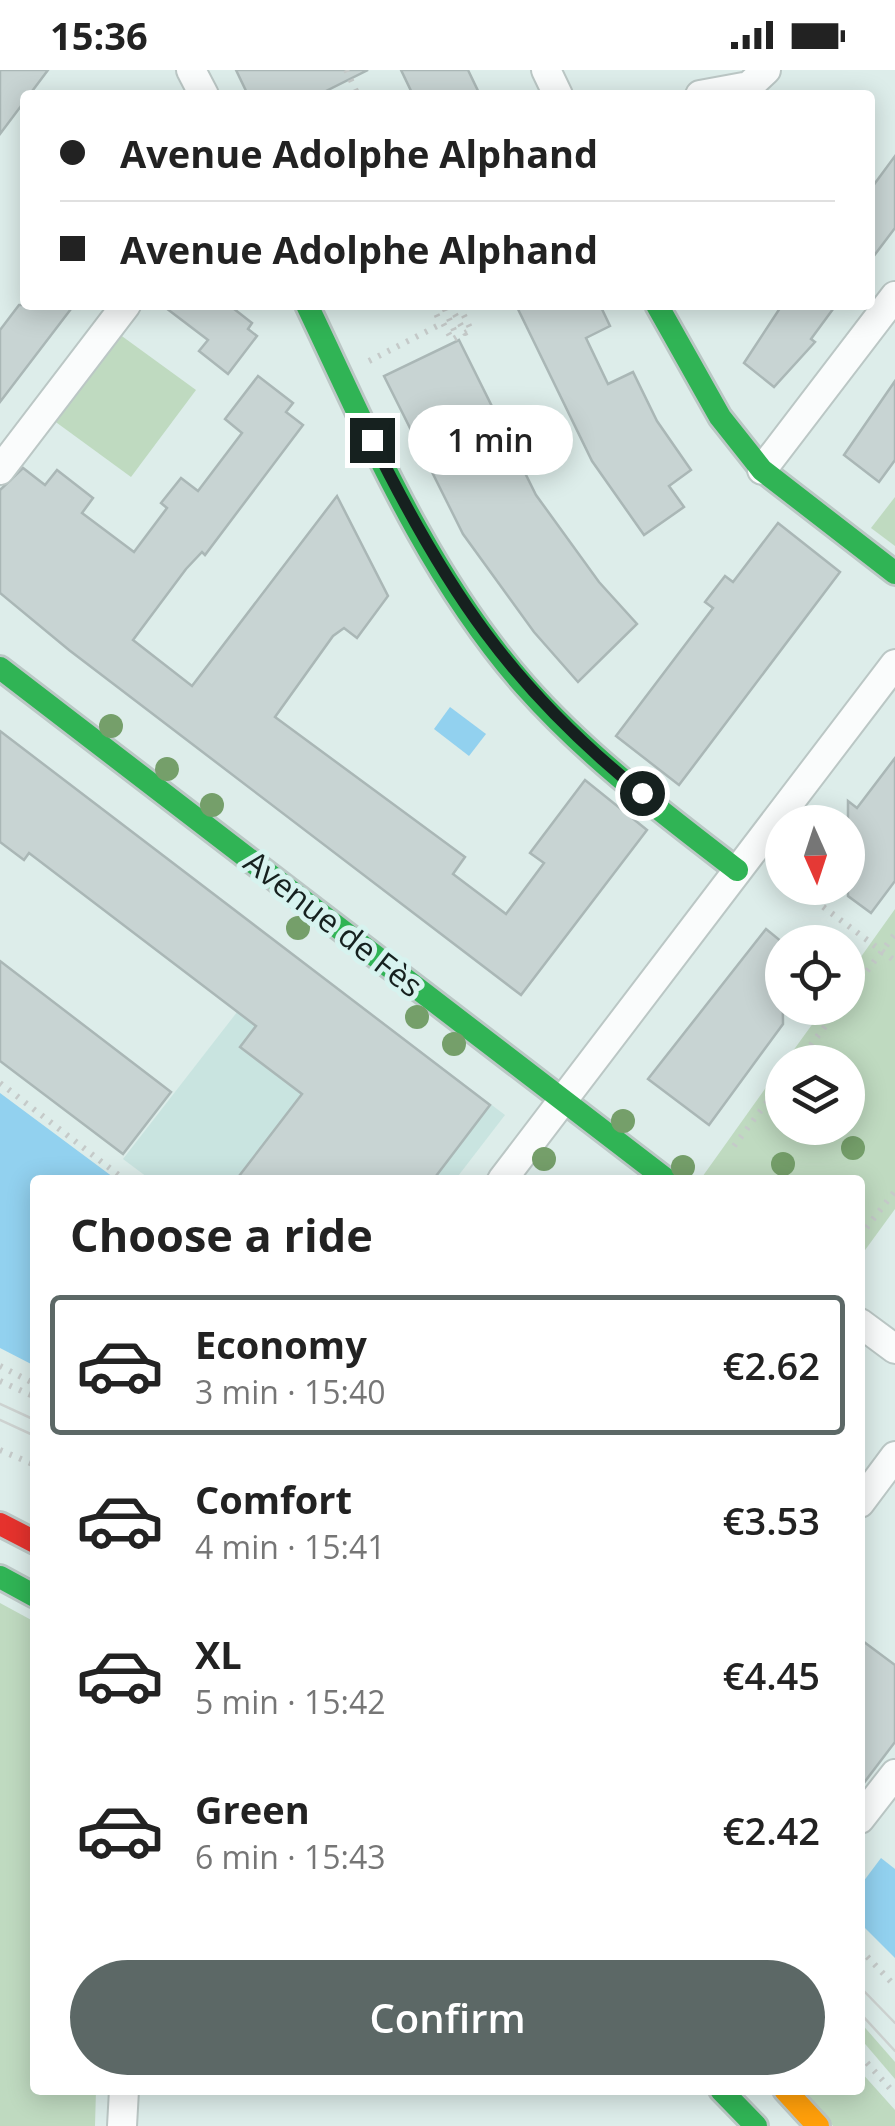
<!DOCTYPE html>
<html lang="en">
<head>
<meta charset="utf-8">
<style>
	:root { --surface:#fff; --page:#f6f6f6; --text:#222; --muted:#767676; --line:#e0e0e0; --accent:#5c6866 }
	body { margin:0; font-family:"Open Sans",sans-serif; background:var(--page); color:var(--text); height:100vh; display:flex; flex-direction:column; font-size:38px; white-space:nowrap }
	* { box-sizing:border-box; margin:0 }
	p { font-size:32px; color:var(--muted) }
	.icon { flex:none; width:55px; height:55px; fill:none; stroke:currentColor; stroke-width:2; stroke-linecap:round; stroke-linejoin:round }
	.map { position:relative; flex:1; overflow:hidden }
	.details { position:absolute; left:30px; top:1105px; width:835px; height:920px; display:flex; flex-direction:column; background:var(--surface); border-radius:10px; box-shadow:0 5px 25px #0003 }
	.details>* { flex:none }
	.guide { position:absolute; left:20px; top:20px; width:855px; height:220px; border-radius:10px; box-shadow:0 5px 25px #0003; display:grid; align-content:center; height:220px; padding:0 40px; background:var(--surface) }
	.needle { width:65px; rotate:177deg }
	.buttons { position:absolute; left:765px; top:735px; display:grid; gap:20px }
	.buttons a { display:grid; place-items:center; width:100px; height:100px; border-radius:50%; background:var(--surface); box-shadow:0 5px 25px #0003; font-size:50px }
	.end { position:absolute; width:45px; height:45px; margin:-22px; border:12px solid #16211f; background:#fff; box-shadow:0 0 0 5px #fff }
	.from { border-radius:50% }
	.bubble { position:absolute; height:70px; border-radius:35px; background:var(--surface); box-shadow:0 5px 25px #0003; font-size:32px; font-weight:600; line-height:70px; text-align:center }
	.guide b { display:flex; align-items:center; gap:35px; height:95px; font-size:38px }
	.guide b+b { border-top:2px solid var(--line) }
	.guide i { width:25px; height:25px; background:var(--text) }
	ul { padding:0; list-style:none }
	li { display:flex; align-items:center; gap:30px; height:140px; margin:0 20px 15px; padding:0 20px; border:5px solid transparent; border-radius:10px }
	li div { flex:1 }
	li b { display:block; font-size:38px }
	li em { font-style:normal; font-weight:600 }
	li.on { border-color:var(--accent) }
	li>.icon { width:90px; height:90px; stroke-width:1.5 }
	h2 { padding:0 40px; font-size:45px; line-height:120px }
	.primary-button { display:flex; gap:20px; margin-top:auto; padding:20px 40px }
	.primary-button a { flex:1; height:115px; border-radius:60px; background:var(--accent); color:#fff; font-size:40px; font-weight:600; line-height:115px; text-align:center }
	.status { display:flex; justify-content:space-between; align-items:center; height:70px; padding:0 50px; background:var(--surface); direction:ltr }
	.status svg { height:28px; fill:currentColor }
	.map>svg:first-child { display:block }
	.built { fill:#c9e4e0 }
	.green { fill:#bfdac0 }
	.water { fill:#92d1ef }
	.building { fill:#c8d4d3; stroke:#aab7b6; stroke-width:2.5 }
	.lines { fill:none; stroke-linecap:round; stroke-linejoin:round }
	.street-casing { stroke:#bbc7c5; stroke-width:32 }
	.fast-casing { stroke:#bbc7c5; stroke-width:28 }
	.slow-casing { stroke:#bbc7c5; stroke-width:28 }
	.jam-casing { stroke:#bbc7c5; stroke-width:28 }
	.path { stroke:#c5cac9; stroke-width:6; stroke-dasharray:2.5 8; stroke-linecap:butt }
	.street { stroke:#fafcfc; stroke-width:28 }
	.fast { stroke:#30b455; stroke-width:22 }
	.slow { stroke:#ff9f0a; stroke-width:22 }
	.jam { stroke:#e5322d; stroke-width:22 }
	.tram { stroke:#cdd2d0; stroke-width:2.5 }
	.tree { fill:#759f6a }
	.route { stroke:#16211f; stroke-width:12 }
	.labels { text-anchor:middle; stroke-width:10; stroke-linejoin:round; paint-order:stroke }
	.street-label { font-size:32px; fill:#16211f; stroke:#d7f3ef }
</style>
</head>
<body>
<div class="status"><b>15:36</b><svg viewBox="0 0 49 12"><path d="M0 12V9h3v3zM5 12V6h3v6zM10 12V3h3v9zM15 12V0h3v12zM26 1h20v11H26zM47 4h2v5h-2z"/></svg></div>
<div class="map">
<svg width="895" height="2056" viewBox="0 0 895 2056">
	<rect width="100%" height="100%" fill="#ddedea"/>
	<path class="built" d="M286 879 505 1045 455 1110H151L123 1089Z"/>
	<g class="green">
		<path d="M119 264 196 320 131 407 53 350Z"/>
		<path d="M895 427V476L871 458Z"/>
		<path d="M895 839V1139L860 1187V1110H700L782 995V1058H848V992H785L824 938H848V905Z"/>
		<path d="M0 1533 35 1552V2020H96L95 2056H0Z"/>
		<path d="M860 1952 895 1992V2009L860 1968Z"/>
		<path d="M860 2001 895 2040V2056H833L801 2020H860Z"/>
	</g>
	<g class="water">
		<path d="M450 637 486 664 469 686 434 659Z"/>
		<path d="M0 1023 117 1110H35V1296L0 1278Z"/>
		<path d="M881 1788 895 1799V1888L860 1853V1816Z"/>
	</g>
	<g class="building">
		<path d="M0 0H48L0 64Z"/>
		<path d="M236 0H368L318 25H248Z"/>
		<path d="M401 0H468L480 25H413Z"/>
		<path d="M895 86V158L870 191V120Z"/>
		<path d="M19 235H74L0 332V260Z"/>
		<path d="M162 235H229L252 253 248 259 257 266 228 304 199 281 208 270Z"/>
		<path d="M516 235H600L610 256 586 268 608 314 633 302 657 351 691 400 669 416 684 437 644 465 592 391Z"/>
		<path d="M782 235H836L811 269 815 272 774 317 744 293Z"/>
		<path d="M459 270 536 425 599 512 637 554 578 612 534 562 463 464 384 306Z"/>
		<path d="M258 306 293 333 286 342 303 355 205 485 202 482 186 499 133 570 192 616 337 426 388 526 357 568 344 558 333 566 275 647 465 787 453 804 506 844 544 793 530 783 585 710 647 760 521 925 69 580 0 523V420L23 398 45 415 57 400 93 428 82 443 134 482 167 438 161 433 181 408 198 421 242 363 225 349Z"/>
		<path d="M895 311V390L879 412 844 385Z"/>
		<path d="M778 453 840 502 679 715 616 666 713 538 705 532 725 506 733 512Z"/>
		<path d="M0 661 490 1035 433 1110H236L302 1024 240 977 256 956 29 783 24 790 0 772Z"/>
		<path d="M895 688V811L871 843 848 826V731L857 738Z"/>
		<path d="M766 859 782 872 783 954 709 1055 648 1009Z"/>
		<path d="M0 891 171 1022 123 1084 0 991Z"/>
		<path d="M860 1569 895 1595V1672L860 1718Z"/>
	</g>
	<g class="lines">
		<defs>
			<g id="street">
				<path d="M191 0 204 25"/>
				<path d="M546 0 558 25"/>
				<path d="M700 25 749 16 766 0"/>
				<path d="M0 400 126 235"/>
				<path d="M762 400 895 226"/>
				<path d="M502 1110 895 594"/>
				<path d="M860 1253 895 1279"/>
				<path d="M860 1433 895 1386"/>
				<path d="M860 1749 895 1704"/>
				<path d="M122 2056 124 2020"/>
			</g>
			<g id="fast">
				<path d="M307 235C370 367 427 505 525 616 587 686 663 743 737 800"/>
				<path d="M657 235 720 347 762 400 895 503"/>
				<path d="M0 598 667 1110"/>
				<path d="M0 1507 35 1526"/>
				<path d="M721 2020 756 2056"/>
			</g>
			<path id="slow" d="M785 2020 818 2056"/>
			<path id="jam" d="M0 1454 35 1472"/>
		</defs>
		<use href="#street" class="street-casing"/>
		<use href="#fast" class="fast-casing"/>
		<use href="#slow" class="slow-casing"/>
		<use href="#jam" class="jam-casing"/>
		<g class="path">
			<path d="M346 0 358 25"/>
			<path d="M432 235 441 254"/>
			<path d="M450 235 465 263 471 260 459 235"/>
			<path d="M369 291 443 253 452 270 457 267 443 235"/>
			<path d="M798 818 895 891"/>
			<path d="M848 926 895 864"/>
			<path d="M798 992 839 938"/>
			<path d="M0 1013 125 1110"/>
			<path d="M734 1076 782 1012"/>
			<path d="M860 1166 895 1121"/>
			<path d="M0 1296 35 1314"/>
			<path d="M0 1311 35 1327"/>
			<path d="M0 1380 35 1395"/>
			<path d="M860 1879 895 1916"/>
			<path d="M860 1985 895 2024"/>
		</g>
		<use href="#street" class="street"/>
		<use href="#fast" class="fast"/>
		<use href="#slow" class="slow"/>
		<use href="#jam" class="jam"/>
		<g class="tram">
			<path d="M0 1334 35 1350"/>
			<path d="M0 1350 35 1366"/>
			<path d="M860 1917 895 1953"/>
			<path d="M860 1943 895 1981"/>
		</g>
	</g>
	<g class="tree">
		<circle cx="111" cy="656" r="12"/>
		<circle cx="167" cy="699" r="12"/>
		<circle cx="212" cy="735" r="12"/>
		<circle cx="298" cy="858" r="12"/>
		<circle cx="417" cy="947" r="12"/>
		<circle cx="454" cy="974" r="12"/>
		<circle cx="623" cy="1051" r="12"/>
		<circle cx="853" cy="1078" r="12"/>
		<circle cx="544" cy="1089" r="12"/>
		<circle cx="783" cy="1094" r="12"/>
		<circle cx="683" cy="1097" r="12"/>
	</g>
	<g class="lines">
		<path class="route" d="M372 370C445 518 512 619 642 723"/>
	</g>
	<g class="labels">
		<g class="street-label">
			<text transform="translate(333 854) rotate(38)" y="11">Avenue de Fès</text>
		</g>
	</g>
</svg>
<div class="buttons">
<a><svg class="needle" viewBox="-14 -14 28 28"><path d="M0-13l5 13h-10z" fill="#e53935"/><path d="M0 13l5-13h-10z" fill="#767676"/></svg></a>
<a><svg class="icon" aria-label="locate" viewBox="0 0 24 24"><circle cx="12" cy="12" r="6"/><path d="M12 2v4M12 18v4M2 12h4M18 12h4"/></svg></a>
<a><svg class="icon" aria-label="layers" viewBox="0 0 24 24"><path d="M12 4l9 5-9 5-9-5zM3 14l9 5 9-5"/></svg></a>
</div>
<i class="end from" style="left:642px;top:723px"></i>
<i class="end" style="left:372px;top:370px"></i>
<div class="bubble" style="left:408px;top:335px;width:165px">1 min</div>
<div class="guide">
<b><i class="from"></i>Avenue Adolphe Alphand</b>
<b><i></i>Avenue Adolphe Alphand</b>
</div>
<section class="details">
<h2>Choose a ride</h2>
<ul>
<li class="on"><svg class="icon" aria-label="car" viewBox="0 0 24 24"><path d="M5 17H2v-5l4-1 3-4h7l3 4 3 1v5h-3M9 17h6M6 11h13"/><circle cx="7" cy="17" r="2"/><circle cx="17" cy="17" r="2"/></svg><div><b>Economy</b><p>3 min · 15:40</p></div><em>€2.62</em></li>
<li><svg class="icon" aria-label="car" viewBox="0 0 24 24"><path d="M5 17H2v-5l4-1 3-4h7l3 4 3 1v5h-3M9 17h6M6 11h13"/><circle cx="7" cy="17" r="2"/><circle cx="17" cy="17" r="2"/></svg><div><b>Comfort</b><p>4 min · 15:41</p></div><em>€3.53</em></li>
<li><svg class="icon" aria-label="car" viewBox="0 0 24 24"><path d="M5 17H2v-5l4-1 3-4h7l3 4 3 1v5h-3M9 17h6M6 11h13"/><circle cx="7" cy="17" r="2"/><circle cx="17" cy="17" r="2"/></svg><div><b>XL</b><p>5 min · 15:42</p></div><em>€4.45</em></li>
<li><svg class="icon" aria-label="car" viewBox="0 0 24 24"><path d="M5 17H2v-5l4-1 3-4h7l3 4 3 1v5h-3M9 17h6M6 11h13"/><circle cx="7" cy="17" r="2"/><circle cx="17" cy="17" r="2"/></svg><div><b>Green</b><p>6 min · 15:43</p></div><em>€2.42</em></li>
</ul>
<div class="primary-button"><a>Confirm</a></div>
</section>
</div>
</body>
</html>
